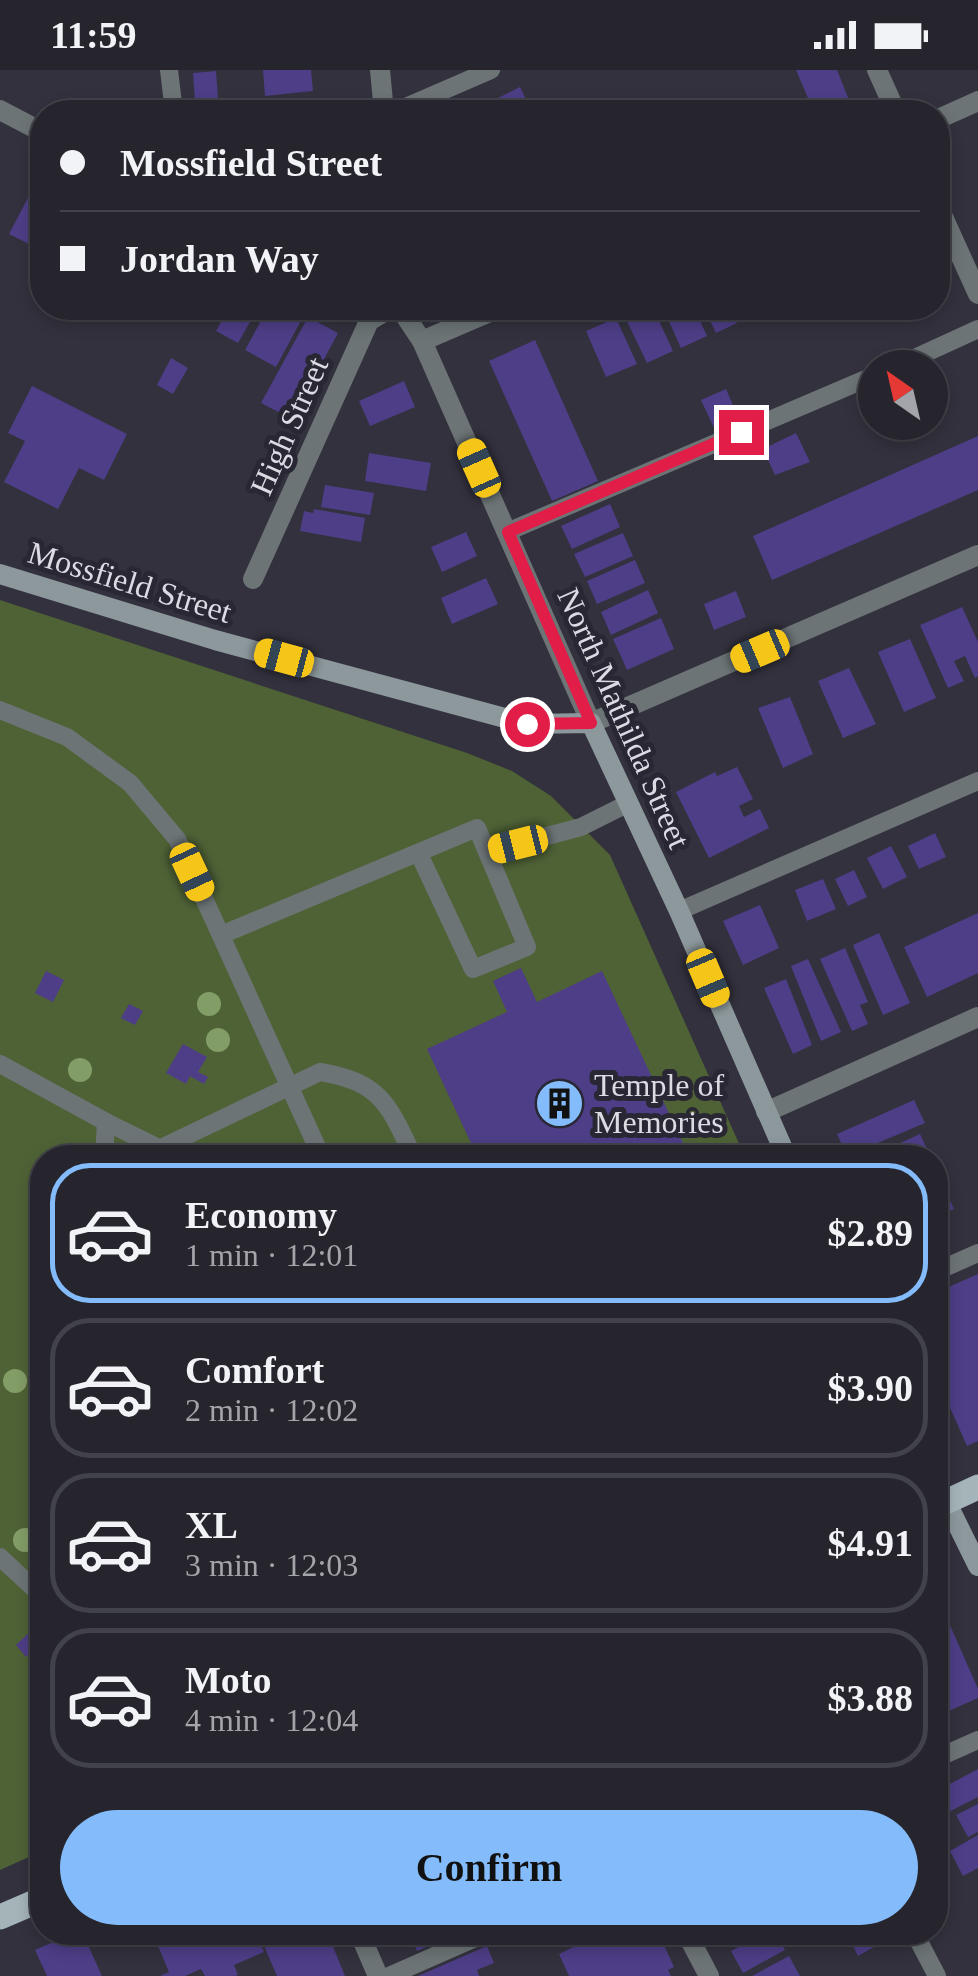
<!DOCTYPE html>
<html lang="en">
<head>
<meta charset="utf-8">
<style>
	:root { --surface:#26252e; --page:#32313a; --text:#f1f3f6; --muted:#a4a5aa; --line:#42424a; --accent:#84bcfb }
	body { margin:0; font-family:Georgia,serif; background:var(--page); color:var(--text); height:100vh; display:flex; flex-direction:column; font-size:38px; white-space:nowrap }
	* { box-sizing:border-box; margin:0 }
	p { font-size:32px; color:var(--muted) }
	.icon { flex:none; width:55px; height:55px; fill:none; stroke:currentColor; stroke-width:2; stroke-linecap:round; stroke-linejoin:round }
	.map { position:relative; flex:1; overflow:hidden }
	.panel { position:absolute; left:30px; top:1075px; width:918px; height:800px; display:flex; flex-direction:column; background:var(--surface); border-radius:40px; box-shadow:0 5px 15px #0003,0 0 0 2px var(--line) }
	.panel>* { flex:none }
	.top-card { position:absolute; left:30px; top:30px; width:920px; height:220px; border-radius:40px; box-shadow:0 5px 15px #0003,0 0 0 2px var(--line); display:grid; align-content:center; height:220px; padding:0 30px; background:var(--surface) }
	.needle { width:65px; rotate:326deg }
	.tools { position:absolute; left:858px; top:280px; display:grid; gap:20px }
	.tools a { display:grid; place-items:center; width:90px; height:90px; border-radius:50%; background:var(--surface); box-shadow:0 5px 15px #0003,0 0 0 2px var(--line); font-size:50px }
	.end { position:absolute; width:45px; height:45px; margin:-22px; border:12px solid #e11d48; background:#fff; box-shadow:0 0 0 5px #fff }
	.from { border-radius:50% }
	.car { position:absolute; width:30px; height:60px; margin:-30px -15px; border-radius:12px; box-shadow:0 0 8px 2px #0007; background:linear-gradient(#f5c518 24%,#345 0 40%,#f5c518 0 76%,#345 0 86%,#f5c518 0) }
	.top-card b { display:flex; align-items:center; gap:35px; height:95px; font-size:38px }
	.top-card b+b { border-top:2px solid var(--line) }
	.top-card i { width:25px; height:25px; background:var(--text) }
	ul { padding:18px 0 0; list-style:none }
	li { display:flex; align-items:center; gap:30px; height:140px; margin:0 20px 15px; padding:0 10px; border:5px solid var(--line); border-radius:40px }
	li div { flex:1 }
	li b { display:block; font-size:38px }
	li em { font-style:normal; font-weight:600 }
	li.on { border-color:var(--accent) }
	li>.icon { width:90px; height:90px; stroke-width:1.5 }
	.button { display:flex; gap:20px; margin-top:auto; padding:20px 30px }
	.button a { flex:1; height:115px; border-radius:60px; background:var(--accent); color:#111; font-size:40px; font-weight:600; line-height:115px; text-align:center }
	.status { display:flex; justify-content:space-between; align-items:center; height:70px; padding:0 50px; background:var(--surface); direction:ltr }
	.status svg { height:28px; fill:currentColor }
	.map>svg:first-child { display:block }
	.green { fill:#4f6236 }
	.building { fill:#4e3e87 }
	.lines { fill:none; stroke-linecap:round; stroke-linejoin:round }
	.lane { stroke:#6c7476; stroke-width:18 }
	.street { stroke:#6c7476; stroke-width:20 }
	.secondary { stroke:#8c989c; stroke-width:20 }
	.primary { stroke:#a4b4b9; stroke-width:25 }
	.tree { fill:#839d67 }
	.route { stroke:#e11d48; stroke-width:12 }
	.labels { text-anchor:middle; stroke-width:10; stroke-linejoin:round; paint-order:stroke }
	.street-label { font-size:32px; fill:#dcdbe3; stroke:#282733 }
	.poi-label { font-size:32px; fill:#dcdbe3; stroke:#282733; text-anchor:start }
</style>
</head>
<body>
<div class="status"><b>11:59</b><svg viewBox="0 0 49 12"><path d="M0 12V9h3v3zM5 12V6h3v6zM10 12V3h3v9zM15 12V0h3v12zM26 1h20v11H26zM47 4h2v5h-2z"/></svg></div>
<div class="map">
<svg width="978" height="1906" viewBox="0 0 978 1906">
	<rect width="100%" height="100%" fill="#32313d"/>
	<path class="green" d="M0 530 467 683 512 701 551 726 610 785 745 1087 42 1088V1781L0 1800Z"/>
	<g class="building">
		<path d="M263 0H311L313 21 265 26Z"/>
		<path d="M796 0H837L849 30 814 42Z"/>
		<path d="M216 1 218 29 195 31 193 3Z"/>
		<path d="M520 17 532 42H490L486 34Z"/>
		<path d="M323 30 324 42H266L265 34Z"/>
		<path d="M39 107 42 109V158L33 176 9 164Z"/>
		<path d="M229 238H258L238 273 216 261Z"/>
		<path d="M268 238H291L304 245 276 297 245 280Z"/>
		<path d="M640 238H653L673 281 647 293 624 245Z"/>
		<path d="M663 238H694L707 266 681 278Z"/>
		<path d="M704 238H729L737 253 716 263Z"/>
		<path d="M308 247 338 263 292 349 261 333Z"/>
		<path d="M616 248 637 294 606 307 586 261Z"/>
		<path d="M535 270 598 411 552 431 489 291Z"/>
		<path d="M171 288 188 298 173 324 157 315Z"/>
		<path d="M404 311 415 337 370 356 359 331Z"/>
		<path d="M32 316 127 364 104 410 79 398 58 439 4 412 25 371 8 363Z"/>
		<path d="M726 319 738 347 714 358 701 330Z"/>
		<path d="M796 363 810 392 775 405 763 379Z"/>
		<path d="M978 366V420L772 510 753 466Z"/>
		<path d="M369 383 431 393 426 421 365 411Z"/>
		<path d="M325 415 374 423 370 445 321 437Z"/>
		<path d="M610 434 620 457 572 479 561 456Z"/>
		<path d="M314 439 365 448 361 472 300 461 304 441 313 443Z"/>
		<path d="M466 462 477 486 442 502 431 477Z"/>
		<path d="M623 463 633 486 585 507 574 484Z"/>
		<path d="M635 490 645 513 597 534 587 511Z"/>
		<path d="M486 508 498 534 452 554 441 528Z"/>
		<path d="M648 520 658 543 611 565 601 542Z"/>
		<path d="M736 521 746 547 714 560 704 534Z"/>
		<path d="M962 537 978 572V606L975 608 965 586 954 591 964 611 948 618 920 555Z"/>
		<path d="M661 548 674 579 627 600 613 569Z"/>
		<path d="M910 569 936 628 904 642 878 582Z"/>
		<path d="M849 598 876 654 843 668 818 611Z"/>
		<path d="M790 627 813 684 783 698 758 638Z"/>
		<path d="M737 697 753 729 739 736 744 747 760 739 769 758 709 788 676 722 715 702 717 706Z"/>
		<path d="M935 763 946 787 919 799 908 776Z"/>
		<path d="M891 776 907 807 883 819 867 788Z"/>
		<path d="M854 800 867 827 848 836 835 809Z"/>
		<path d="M823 809 836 839 807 851 795 820Z"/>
		<path d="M760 835 779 878 743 895 723 851Z"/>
		<path d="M978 843V903L927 927 904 877Z"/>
		<path d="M879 863 910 933 883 945 853 875Z"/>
		<path d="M845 878 868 932 860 935 868 954 852 961 820 889Z"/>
		<path d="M808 889 841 962 821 971 791 896Z"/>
		<path d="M521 898 537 932 602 901 690 1088H478L427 979 507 942 493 911Z"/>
		<path d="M46 901 64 910 53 932 35 923Z"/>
		<path d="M786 909 812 975 793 984 764 918Z"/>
		<path d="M129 934 143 941 135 955 121 948Z"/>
		<path d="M183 974 207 987 198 1002 208 1007 204 1014 190 1006 186 1014 166 1003Z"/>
		<path d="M914 1030 925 1053 847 1086 837 1064Z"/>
		<path d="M920 1064 929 1083 919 1088H867Z"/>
		<path d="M943 1115 954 1139 935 1147V1119Z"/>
		<path d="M978 1204V1371L967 1376 935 1304V1223Z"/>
		<path d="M935 1521 978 1619V1628L935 1647Z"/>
		<path d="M34 1558 42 1572 26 1587 16 1575Z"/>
		<path d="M978 1699V1727L935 1749V1722Z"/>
		<path d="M978 1734V1762L968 1767 956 1745Z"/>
		<path d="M978 1765V1798L963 1806 950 1781Z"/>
		<path d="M76 1862H82L102 1906H47L35 1880Z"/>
		<path d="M152 1862H255L264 1882 234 1895 238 1905 235 1906H205L201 1899 185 1906H160L169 1902Z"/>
		<path d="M258 1862H327L345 1906H277Z"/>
		<path d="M409 1862H445L447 1868 417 1881Z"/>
		<path d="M604 1862H658L674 1897 668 1900 671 1906H569L559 1884Z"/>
		<path d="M766 1862H776L785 1880 743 1903 731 1881Z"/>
		<path d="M846 1862H894L895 1865 858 1886Z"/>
		<path d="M487 1876 494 1893 477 1900 479 1906H418Z"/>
		<path d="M789 1886 800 1906H752Z"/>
	</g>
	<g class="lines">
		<g class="lane">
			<path d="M169 0 174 42"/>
			<path d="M394 42 491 0"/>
			<path d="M893 298 978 259"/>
			<path d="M507 462 875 305"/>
			<path d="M0 640 67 667 130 713 177 769 322 1088"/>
			<path d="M487 782 581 757 629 733"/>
			<path d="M679 841 978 711"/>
			<path d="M221 865 477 758 527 877 473 899 419 784"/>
			<path d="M0 994 106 1052 179 1088"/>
			<path d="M161 1078 320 1002C381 1012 389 1035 414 1088"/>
			<path d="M104 1088 106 1052"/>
			<path d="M935 1202 978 1183"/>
			<path d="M0 1487 42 1526"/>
			<path d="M935 1689 978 1670"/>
			<path d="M914 1862 937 1906"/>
			<path d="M389 1906 489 1862"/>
		</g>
		<g class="street">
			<path d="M380 0 384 42"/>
			<path d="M877 0 896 42"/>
			<path d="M0 40 42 62"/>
			<path d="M938 49 978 31"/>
			<path d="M938 136 978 224"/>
			<path d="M400 238 422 271 591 653 978 485"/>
			<path d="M422 271 499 238"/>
			<path d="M253 509 369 251 391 238"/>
			<path d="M766 1042 978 947"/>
			<path d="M359 1862 378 1906"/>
			<path d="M686 1862 709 1906"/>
		</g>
		<g class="secondary">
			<path d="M0 504 215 570 527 654 591 653 679 841 787 1088"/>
			<path d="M935 1409 978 1496"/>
		</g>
		<g class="primary">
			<path d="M935 1437 978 1417"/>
			<path d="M0 1847 42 1829"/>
		</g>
	</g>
	<g class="tree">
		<circle cx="209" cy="934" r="12"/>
		<circle cx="218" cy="970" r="12"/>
		<circle cx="80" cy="1000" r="12"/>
		<circle cx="15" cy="1311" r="12"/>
		<circle cx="25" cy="1470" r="12"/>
	</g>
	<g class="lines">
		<path class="route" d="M527 654 591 653 508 462 741 362"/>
	</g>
	<defs>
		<symbol id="building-disc" viewBox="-11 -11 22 22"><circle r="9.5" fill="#84bcfb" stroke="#282733"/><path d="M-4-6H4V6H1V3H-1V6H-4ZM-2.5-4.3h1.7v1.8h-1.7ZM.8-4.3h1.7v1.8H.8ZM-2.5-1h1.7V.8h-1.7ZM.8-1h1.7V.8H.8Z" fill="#111"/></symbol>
	</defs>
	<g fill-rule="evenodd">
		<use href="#building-disc" x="532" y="1006" width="55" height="55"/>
	</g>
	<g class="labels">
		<g class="street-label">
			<text transform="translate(289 356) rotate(-66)" y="11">High Street</text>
			<text transform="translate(130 512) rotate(17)" y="11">Mossfield Street</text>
			<text transform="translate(624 648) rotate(66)" y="11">North Mathilda Street</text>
		</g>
		<g class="poi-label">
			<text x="594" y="1026">Temple of<tspan x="594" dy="37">Memories</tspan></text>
		</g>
	</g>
</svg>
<div class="tools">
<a><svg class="needle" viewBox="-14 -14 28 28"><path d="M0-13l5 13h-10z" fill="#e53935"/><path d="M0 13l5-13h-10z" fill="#a4a5aa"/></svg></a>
</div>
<i class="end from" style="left:527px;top:654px"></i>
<i class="end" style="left:741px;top:362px"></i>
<i class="car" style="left:479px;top:398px;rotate:336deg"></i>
<i class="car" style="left:760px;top:581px;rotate:247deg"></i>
<i class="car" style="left:284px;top:588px;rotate:285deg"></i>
<i class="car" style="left:518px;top:774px;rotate:256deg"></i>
<i class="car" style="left:192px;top:802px;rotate:155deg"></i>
<i class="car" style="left:708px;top:908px;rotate:157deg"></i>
<div class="top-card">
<b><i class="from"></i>Mossfield Street</b>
<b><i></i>Jordan Way</b>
</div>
<section class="panel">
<ul>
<li class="on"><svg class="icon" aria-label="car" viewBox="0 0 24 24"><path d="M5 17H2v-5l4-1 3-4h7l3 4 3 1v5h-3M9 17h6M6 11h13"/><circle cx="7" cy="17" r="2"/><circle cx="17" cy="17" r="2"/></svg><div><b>Economy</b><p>1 min · 12:01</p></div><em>$2.89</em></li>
<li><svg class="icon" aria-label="car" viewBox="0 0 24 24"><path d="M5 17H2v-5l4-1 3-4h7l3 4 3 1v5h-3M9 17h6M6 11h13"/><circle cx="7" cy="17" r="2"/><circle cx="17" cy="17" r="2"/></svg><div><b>Comfort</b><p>2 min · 12:02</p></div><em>$3.90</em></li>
<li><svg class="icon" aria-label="car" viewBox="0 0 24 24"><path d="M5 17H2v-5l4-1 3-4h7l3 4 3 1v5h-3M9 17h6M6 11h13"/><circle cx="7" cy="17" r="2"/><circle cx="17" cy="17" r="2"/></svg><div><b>XL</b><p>3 min · 12:03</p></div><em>$4.91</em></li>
<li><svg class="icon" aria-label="car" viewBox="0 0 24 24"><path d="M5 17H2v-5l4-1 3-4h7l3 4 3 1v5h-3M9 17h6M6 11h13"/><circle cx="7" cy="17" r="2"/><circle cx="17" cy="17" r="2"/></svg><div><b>Moto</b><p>4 min · 12:04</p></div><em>$3.88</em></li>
</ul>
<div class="button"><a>Confirm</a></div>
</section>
</div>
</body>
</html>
